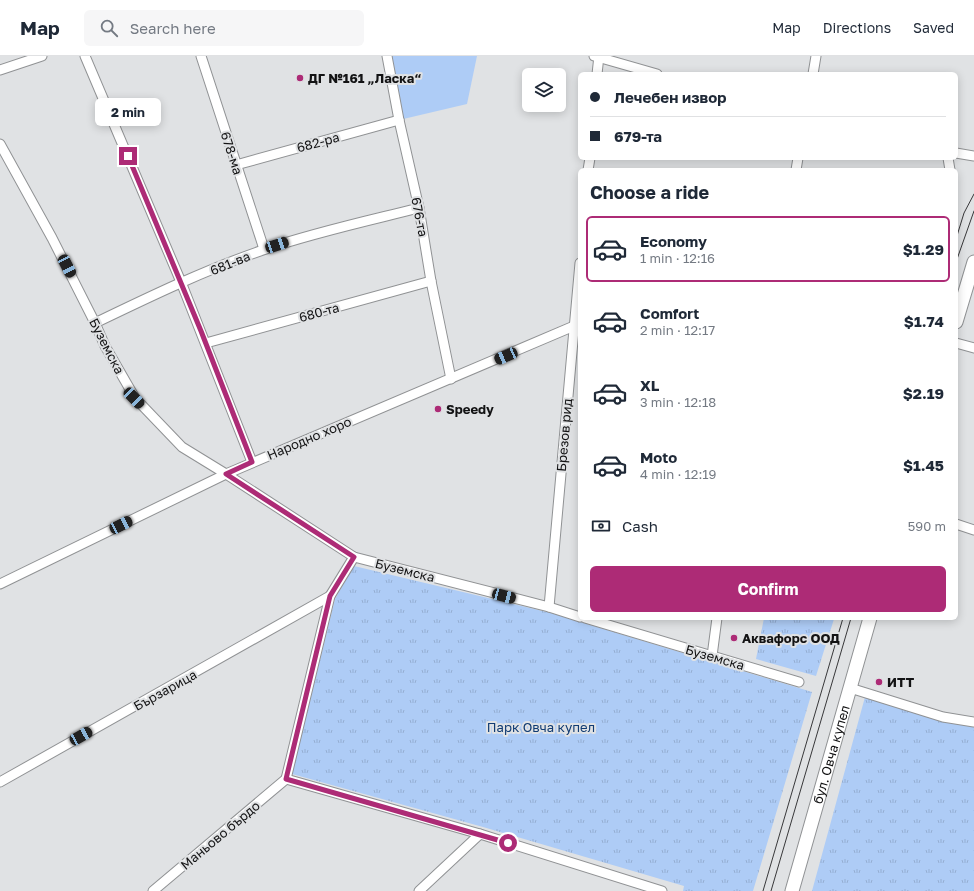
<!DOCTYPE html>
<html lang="en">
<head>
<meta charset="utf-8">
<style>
	:root { --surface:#fff; --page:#f6f6f7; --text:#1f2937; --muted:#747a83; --line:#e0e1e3; --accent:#ad2b76 }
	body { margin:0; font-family:"Golos Text",sans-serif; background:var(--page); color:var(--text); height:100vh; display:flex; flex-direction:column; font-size:15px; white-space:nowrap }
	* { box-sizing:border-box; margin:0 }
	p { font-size:13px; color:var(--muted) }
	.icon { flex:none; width:22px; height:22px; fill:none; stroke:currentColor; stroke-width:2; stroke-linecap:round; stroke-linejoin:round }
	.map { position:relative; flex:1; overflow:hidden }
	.sheet { position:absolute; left:578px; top:112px; width:380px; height:452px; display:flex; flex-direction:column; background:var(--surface); border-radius:6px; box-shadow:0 2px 10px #0003 }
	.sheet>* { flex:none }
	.guide { position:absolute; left:578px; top:16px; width:380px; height:88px; border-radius:6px; box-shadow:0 2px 10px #0003; display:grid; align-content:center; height:88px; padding:0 12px; background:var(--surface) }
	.tools { position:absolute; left:522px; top:12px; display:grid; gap:8px }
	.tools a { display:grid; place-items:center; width:44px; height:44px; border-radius:6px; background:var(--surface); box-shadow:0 2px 10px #0003; font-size:20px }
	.end { position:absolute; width:18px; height:18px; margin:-9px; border:5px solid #ad2b76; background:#fff; box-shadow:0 0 0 2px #fff }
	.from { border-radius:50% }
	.bubble { position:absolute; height:28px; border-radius:6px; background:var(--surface); box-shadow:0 2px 10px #0003; font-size:13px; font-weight:700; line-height:28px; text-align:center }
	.car { position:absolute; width:12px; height:24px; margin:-12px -6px; border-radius:5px; box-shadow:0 0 3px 1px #0007; background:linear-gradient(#222 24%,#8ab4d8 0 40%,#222 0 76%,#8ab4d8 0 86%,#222 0) }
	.guide b { display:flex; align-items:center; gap:14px; height:38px; font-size:15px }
	.guide b+b { border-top:1px solid var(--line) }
	.guide i { width:10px; height:10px; background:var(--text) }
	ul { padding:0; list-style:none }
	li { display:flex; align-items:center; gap:12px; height:66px; margin:0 8px 6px; padding:0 4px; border:2px solid transparent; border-radius:6px }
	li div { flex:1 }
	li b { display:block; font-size:15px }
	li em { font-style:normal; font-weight:700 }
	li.current { border-color:var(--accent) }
	li>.icon { width:36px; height:36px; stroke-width:1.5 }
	h2 { padding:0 12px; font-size:18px; line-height:48px }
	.pay { display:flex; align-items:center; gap:10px; height:44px; padding:0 12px; font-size:15px }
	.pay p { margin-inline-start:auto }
	.cta { display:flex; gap:8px; margin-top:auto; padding:8px 12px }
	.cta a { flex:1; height:46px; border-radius:6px; background:var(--accent); color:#fff; font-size:16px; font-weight:700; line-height:46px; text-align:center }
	header { display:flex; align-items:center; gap:24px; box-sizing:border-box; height:56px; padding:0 20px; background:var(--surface); border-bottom:1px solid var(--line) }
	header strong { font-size:19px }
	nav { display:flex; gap:22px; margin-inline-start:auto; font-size:14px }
	.search { width:280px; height:36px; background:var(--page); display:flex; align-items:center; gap:10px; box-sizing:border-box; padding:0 14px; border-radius:6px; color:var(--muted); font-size:15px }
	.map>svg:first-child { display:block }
	.green { fill:#aeccf6 }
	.park { fill:url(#park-tufts) }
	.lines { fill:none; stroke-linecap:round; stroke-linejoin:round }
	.street-casing { stroke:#909294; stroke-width:11 }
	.secondary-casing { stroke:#909294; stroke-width:15 }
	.street { stroke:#fff; stroke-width:9 }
	.secondary { stroke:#fff; stroke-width:13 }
	.tram { stroke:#38383a; stroke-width:1 }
	.route { stroke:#ad2b76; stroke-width:5 }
	.poi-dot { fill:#ad2b76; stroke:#e0e2e4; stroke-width:1.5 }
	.labels { text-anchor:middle; stroke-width:4; stroke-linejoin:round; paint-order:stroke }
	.poi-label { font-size:13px; font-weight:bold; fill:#131314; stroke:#e0e2e4; text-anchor:start }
	.street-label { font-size:13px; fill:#131314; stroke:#e0e2e4 }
	.park-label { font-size:13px; fill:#113c73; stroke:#e0e2e4 }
</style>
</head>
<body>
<header>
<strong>Map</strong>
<div class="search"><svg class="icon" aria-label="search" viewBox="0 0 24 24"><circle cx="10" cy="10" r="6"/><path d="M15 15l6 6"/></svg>Search here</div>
<nav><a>Map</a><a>Directions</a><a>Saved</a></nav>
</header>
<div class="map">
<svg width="974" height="835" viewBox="0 0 974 835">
	<defs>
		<pattern id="park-tufts" width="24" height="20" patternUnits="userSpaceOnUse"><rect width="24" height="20" fill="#aeccf6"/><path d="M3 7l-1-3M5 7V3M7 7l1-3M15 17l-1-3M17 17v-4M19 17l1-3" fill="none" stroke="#95aed2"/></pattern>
	</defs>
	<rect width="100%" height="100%" fill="#e0e2e4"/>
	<path class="green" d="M387 0H477L467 48 399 64Z"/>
	<g class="park">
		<path d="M354 510 551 557 812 636 753 835H683L684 830 483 771 292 718 335 543Z"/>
		<path d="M764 562H830L834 563 816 620 756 603Z"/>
		<path d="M865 641 942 665 974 671V835H812Z"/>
	</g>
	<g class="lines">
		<defs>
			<g id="street">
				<path d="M85 0 181 226 252 406"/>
				<path d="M201 0 264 193"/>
				<path d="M387 0 399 64 419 152 431 225 451 323"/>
				<path d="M594 0 657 18"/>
				<path d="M0 14 42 0"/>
				<path d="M597 18 599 0"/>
				<path d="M813 18 816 0"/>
				<path d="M0 88 52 182 95 267 105 290 135 342 182 391 226 418 354 501 549 551 580 561"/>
				<path d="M956 97 974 100"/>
				<path d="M948 102 950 114"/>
				<path d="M236 109 399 64"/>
				<path d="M588 114 590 102"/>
				<path d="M796 114 798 102"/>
				<path d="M95 267C151 240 207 213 266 193 316 176 367 165 419 152"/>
				<path d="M206 287 431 225"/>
				<path d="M956 287 974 292"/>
				<path d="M956 468 974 474"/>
				<path d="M0 528 226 418 574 270 580 271"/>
				<path d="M549 551 580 207"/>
				<path d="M585 562 799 626"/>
				<path d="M712 600 717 562"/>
				<path d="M850 632 943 661 974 666"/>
				<path d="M286 723 480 778 662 835"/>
				<path d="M286 723 330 540 354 501"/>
				<path d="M0 726 330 540"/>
				<path d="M153 835 286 723"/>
				<path d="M419 835 480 778"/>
			</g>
			<g id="secondary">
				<path d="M956 266 974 206"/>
				<path id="s1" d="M792 835 870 562"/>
			</g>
		</defs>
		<use href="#street" class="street-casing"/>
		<use href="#secondary" class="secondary-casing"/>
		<use href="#street" class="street"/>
		<use href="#secondary" class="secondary"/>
		<g class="tram">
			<path d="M956 183 964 157 974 138"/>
			<path d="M956 206 974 155"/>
			<path d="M763 835 843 562"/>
			<path d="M771 835 851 562"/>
		</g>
	</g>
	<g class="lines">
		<path class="route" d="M128 100 201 275 252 406 226 418 354 501 330 540 286 723 508 787"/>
	</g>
	<g class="poi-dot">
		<circle cx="300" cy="22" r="4"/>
		<circle cx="438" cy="353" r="4"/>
		<circle cx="734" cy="582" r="4"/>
		<circle cx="879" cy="626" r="4"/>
	</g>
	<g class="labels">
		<g class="poi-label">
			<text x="308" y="27">ДГ №161 „Ласка“</text>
			<text x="446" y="358">Speedy</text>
			<text x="742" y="587">Аквафорс ООД</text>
			<text x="887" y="631">ИТТ</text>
		</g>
		<g class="street-label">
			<text transform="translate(318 86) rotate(-15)" y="5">682-ра</text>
			<text transform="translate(232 97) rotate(72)" y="5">678-ма</text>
			<text transform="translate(420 161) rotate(79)" y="5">676-та</text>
			<text transform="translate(230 207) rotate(-22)" y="5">681-ва</text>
			<text transform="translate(319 256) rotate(-15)" y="5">680-та</text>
			<text transform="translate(107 290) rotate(63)" y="5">Буземска</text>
			<text transform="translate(564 379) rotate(-85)" y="5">Брезов рид</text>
			<text transform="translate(309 382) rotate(-23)" y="5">Народно хоро</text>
			<text transform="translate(405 514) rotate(14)" y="5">Буземска</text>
			<text transform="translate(715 601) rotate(16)" y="5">Буземска</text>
			<text transform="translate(165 634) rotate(-29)" y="5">Бързарица</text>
			<text dy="5" stroke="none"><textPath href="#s1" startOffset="142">бул. Овча купел</textPath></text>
			<text transform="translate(220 779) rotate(-40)" y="5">Маньово бърдо</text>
		</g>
		<g class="park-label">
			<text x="541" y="676">Парк Овча купел</text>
		</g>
	</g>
</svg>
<div class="tools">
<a><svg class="icon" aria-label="layers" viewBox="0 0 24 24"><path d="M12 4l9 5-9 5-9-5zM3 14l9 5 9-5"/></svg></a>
</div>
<i class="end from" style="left:508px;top:787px"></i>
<i class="end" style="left:128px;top:100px"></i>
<div class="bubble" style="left:95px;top:42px;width:66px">2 min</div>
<i class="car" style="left:277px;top:189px;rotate:72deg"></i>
<i class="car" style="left:67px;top:210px;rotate:153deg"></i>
<i class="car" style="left:506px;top:300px;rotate:247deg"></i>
<i class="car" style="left:134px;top:342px;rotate:136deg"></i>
<i class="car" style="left:121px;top:469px;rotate:64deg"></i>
<i class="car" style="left:504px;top:540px;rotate:105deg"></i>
<i class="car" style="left:81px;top:680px;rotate:61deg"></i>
<div class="guide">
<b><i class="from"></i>Лечебен извор</b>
<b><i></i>679-та</b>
</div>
<section class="sheet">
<h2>Choose a ride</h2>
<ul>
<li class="current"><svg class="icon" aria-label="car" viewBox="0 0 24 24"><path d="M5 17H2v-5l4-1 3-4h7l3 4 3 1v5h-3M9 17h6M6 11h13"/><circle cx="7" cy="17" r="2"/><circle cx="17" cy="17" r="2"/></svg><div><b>Economy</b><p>1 min · 12:16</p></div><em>$1.29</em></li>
<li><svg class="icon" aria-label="car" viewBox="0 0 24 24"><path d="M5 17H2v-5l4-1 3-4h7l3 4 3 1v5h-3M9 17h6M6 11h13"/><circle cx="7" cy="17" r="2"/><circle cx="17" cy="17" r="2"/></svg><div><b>Comfort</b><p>2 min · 12:17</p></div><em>$1.74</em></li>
<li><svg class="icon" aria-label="car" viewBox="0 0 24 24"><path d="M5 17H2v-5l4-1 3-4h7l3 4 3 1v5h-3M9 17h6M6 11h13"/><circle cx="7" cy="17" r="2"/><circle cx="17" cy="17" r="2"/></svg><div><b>XL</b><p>3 min · 12:18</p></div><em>$2.19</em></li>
<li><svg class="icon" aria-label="car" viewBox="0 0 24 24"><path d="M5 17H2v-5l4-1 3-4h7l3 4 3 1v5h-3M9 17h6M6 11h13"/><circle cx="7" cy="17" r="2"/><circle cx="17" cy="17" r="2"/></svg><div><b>Moto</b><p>4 min · 12:19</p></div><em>$1.45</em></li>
</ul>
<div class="pay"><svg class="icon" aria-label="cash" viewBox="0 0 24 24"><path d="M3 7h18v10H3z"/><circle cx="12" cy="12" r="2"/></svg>Cash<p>590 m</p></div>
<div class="cta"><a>Confirm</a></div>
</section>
</div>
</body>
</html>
